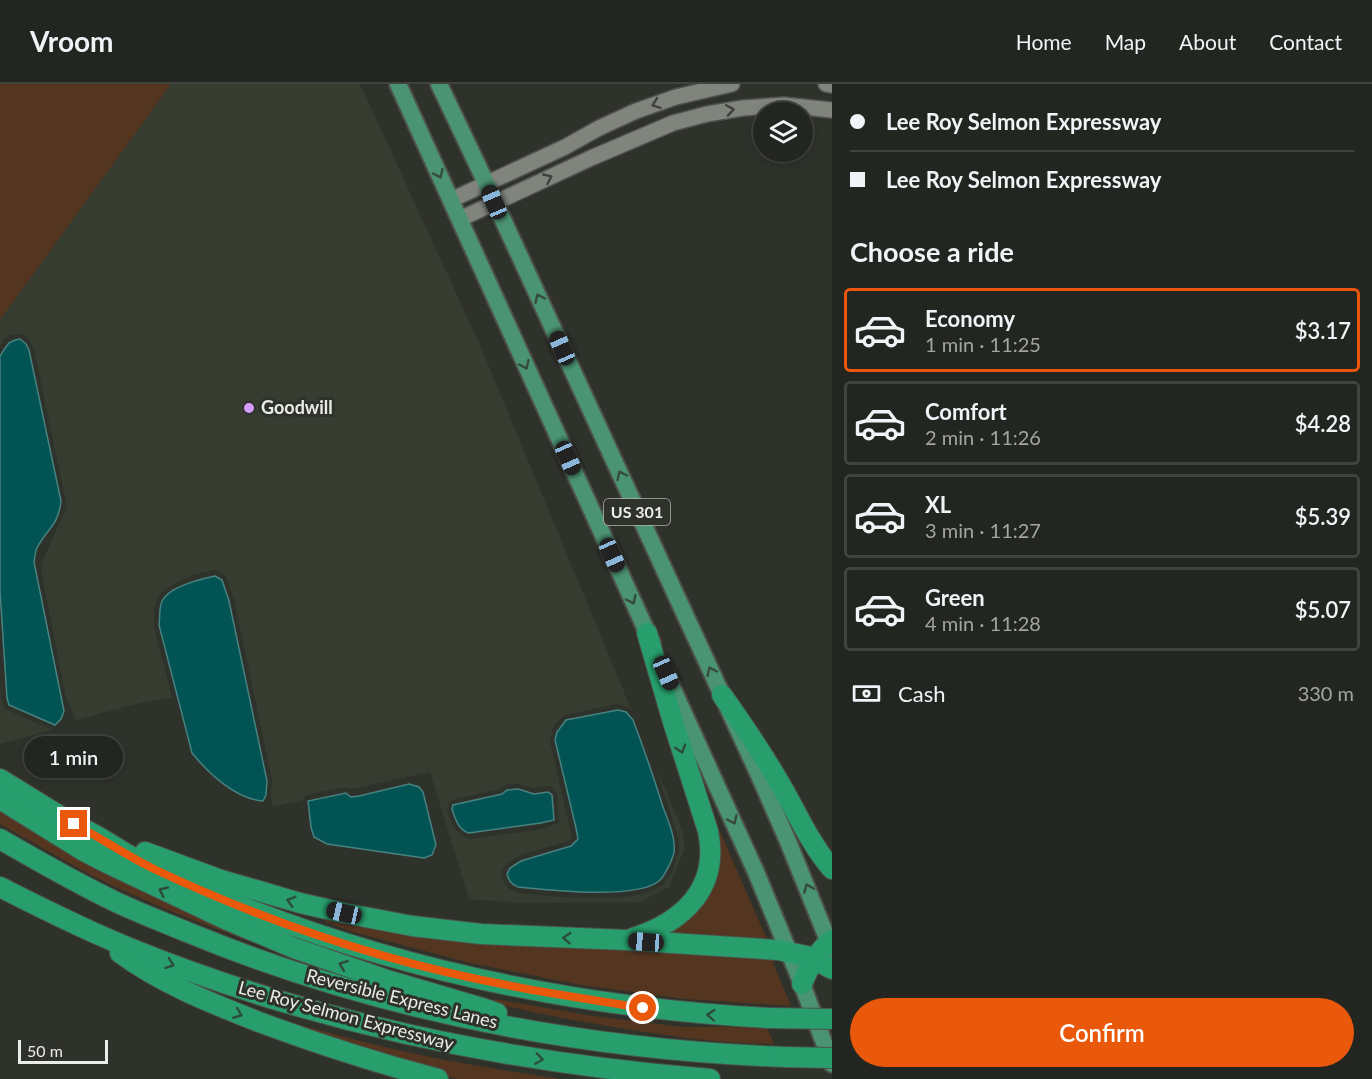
<!DOCTYPE html>
<html lang="en">
<head>
<meta charset="utf-8">
<style>
	:root { --surface:#232620; --page:#2f322d; --text:#f1f3f6; --muted:#a3a5a5; --line:#40433e; --accent:#ea580c }
	body { margin:0; font-family:Lato,sans-serif; background:var(--page); color:var(--text); height:100vh; display:flex; flex-direction:column; font-size:22px; white-space:nowrap }
	* { box-sizing:border-box; margin:0 }
	p { font-size:20px; color:var(--muted) }
	.icon { flex:none; width:33px; height:33px; fill:none; stroke:currentColor; stroke-width:2; stroke-linecap:round; stroke-linejoin:round }
	.map { position:relative; flex:1; overflow:hidden }
	.details { display:flex; flex-direction:column; background:var(--surface); width:540px }
	.details>* { flex:none }
	.banner { display:grid; align-content:center; height:132px; padding:0 18px; background:var(--surface) }
	.controls { position:absolute; left:753px; top:18px; display:grid; gap:12px }
	.controls a { display:grid; place-items:center; width:60px; height:60px; border-radius:50%; background:var(--surface); box-shadow:0 3px 9px #0003,0 0 0 2px var(--line); font-size:30px }
	.scale { position:absolute; left:18px; bottom:15px; width:90px; box-sizing:border-box; padding-left:6px; border:3px solid #eaece8; border-top:0; font-size:16px; line-height:21px; white-space:nowrap; color:#eaece8; -webkit-text-stroke:4px #2f322b; paint-order:stroke }
	.end { position:absolute; width:27px; height:27px; margin:-14px; border:8px solid #ea580c; background:#fff; box-shadow:0 0 0 3px #fff }
	.from { border-radius:50% }
	.bubble { position:absolute; height:42px; border-radius:21px; background:var(--surface); box-shadow:0 3px 9px #0003,0 0 0 2px var(--line); font-size:20px; font-weight:600; line-height:42px; text-align:center }
	.car { position:absolute; width:18px; height:36px; margin:-18px -9px; border-radius:8px; box-shadow:0 0 4px 2px #0007; background:linear-gradient(#222 24%,#8ab4d8 0 40%,#222 0 76%,#8ab4d8 0 86%,#222 0) }
	.banner b { display:flex; align-items:center; gap:21px; height:57px; font-size:22px }
	.banner b+b { border-top:2px solid var(--line) }
	.banner i { width:15px; height:15px; background:var(--text) }
	ul { padding:0; list-style:none }
	li { display:flex; align-items:center; gap:18px; height:84px; margin:0 12px 9px; padding:0 6px; border:3px solid var(--line); border-radius:6px }
	li div { flex:1 }
	li b { display:block; font-size:22px }
	li em { font-style:normal; font-weight:600 }
	li.current { border-color:var(--accent) }
	li>.icon { width:54px; height:54px; stroke-width:1.5 }
	h2 { padding:0 18px; font-size:27px; line-height:72px }
	.pay { display:flex; align-items:center; gap:15px; height:66px; padding:0 18px; font-size:22px }
	.pay p { margin-inline-start:auto }
	.primary-button { display:flex; gap:12px; margin-top:auto; padding:12px 18px }
	.primary-button a { flex:1; height:69px; border-radius:36px; background:var(--accent); color:#fff; font-size:24px; font-weight:600; line-height:69px; text-align:center }
	header { display:flex; align-items:center; gap:36px; box-sizing:border-box; height:84px; padding:0 30px; background:var(--surface); border-bottom:2px solid var(--line) }
	header strong { font-size:28px }
	nav { display:flex; gap:33px; margin-inline-start:auto; font-size:21px }
	main { display:flex; flex:1; min-height:0 }
	.map>svg:first-child { display:block }
	.built { fill:#373c30; fill-rule:evenodd }
	.green { fill:#533520 }
	.water { fill:#025454; stroke:#488280; stroke-width:1.5 }
	.lines { fill:none; stroke-linecap:round; stroke-linejoin:round }
	.secondary-casing { stroke:#4e514b; stroke-width:18 }
	.primary-casing { stroke:#4e514b; stroke-width:20 }
	.highway-casing { stroke:#4e514b; stroke-width:22 }
	.secondary { stroke:#81847d; stroke-width:15 }
	.primary { stroke:#4b9473; stroke-width:16 }
	.highway { stroke:#279e6c; stroke-width:20 }
	.highway-bridge-casing { stroke:#4e514b; stroke-width:22; stroke-linecap:butt }
	.highway-bridge { stroke:#279e6c; stroke-width:20 }
	.oneway { stroke:#3f423b }
	.oneway2 { stroke:#364a3d }
	.oneway3 { stroke:#2d4d3b }
	.route { stroke:#ea580c; stroke-width:8 }
	.poi-dot { fill:#d59cfb; stroke:#2f322b; stroke-width:2 }
	.labels { text-anchor:middle; stroke-width:6; stroke-linejoin:round; paint-order:stroke }
	.shield { fill:#2f322b; stroke:#b2b4af; stroke-width:1.5 }
	.shield-label { font-size:16px; font-weight:bold; fill:#eaece8 }
	.poi-label { font-size:18px; font-weight:bold; fill:#eaece8; stroke:#2f322b; text-anchor:start }
	.street-label { font-size:18px; fill:#eaece8; stroke:#2f322b }
</style>
</head>
<body>
<header>
<strong>Vroom</strong>
<nav><a>Home</a><a>Map</a><a>About</a><a>Contact</a></nav>
</header>
<main>
<div class="map">
<svg width="832" height="995" viewBox="0 0 832 995">
	<rect width="100%" height="100%" fill="#2f322b"/>
	<g class="built">
		<path d="M171 0H360L480 261 632 627 627 623 617 620 565 631 557 638 552 646 550 658 572 753 569 757 520 771 507 779 501 789 504 799 510 806 518 809 569 814H621L649 808 663 801 672 788 679 767 678 753 656 684 682 745 685 763 669 803 640 818 522 819 469 815 430 688 350 705 344 703 307 711 304 713 303 716 273 723 271 714 272 696 234 515 226 493 217 487 214 486 193 491 168 503 159 511 157 515 154 527V543L172 613 140 619 76 636 66 614 41 486 43 476 67 423 34 265 29 255 23 251 19 250 10 251 3 256 0 262V236ZM507 700H519L534 704 548 702 551 703 556 708 557 711 559 739 542 745 484 753 470 755 461 751 452 741 447 727 449 718 452 716 499 705Z"/>
		<path d="M0 592 1 614 5 625 52 646 0 660Z"/>
	</g>
	<g class="green">
		<path d="M0 0H171L0 236Z"/>
		<path d="M0 726 250 855V858L170 827 115 803 85 788 0 740Z"/>
		<path d="M719 745 766 853 767 858 663 855 668 846 689 830 712 747Z"/>
		<path d="M326 831 770 871 791 922 684 915 581 901 470 879 353 848 325 838Z"/>
		<path d="M495 915 593 932 683 943H767L774 960C724 960 675 953 626 945 581 938 538 930 494 919Z"/>
		<path d="M275 934C323 947 372 961 421 971 468 981 514 988 561 995H457L438 990Z"/>
	</g>
	<g class="water">
		<path d="M20 255 26 260 29 266 61 417C58 443 47 444 37 464 35 468 35 473 34 478L64 627 61 635 55 641 9 621 7 614 0 507V272C7 262 7 257 20 255Z"/>
		<path d="M215 492 222 496 229 517 267 697 266 711 263 717C236 715 209 690 192 669L159 541C160 534 159 523 162 517 169 503 201 495 215 492Z"/>
		<path d="M618 626 626 628 633 636C644 665 654 694 663 723 668 736 676 755 674 768 673 775 664 793 659 797 636 816 548 806 518 803 511 800 509 797 507 790L510 784 521 777 571 762 578 755 576 744 555 656 557 648 566 636Z"/>
		<path d="M409 700 419 703 423 708 436 761 432 771 424 774 327 760 314 753 311 743 308 717 346 709 351 713 359 712Z"/>
		<path d="M518 705 534 710 548 708 552 711 554 736 541 739 469 749C458 746 455 734 452 725L453 721 502 710 507 706Z"/>
	</g>
	<g class="lines">
		<defs>
			<g id="secondary">
				<path d="M826 0 832 1"/>
				<path d="M451 116 565 63 599 44 636 27 676 13 732 0"/>
				<path d="M460 135 591 74 673 39 707 30 743 24 784 21 832 26"/>
			</g>
			<g id="primary">
				<path d="M398 0 652 559"/>
				<path d="M439 0 486 99 758 689 787 755 832 866"/>
				<path d="M665 588 756 788 802 900 832 980"/>
			</g>
			<g id="highway">
				<path d="M722 611C744 642 765 673 783 705 799 733 811 761 832 785"/>
				<path d="M0 695C25 710 49 726 74 740 83 745 93 749 102 755 119 765 135 776 153 784 177 796 202 806 228 817 400 887 583 924 769 934"/>
				<path d="M0 715 82 766 109 780 225 835 294 864 384 895 479 923 497 929"/>
				<path d="M0 755C38 777 76 799 116 818 139 829 163 838 187 848 376 926 580 965 784 973"/>
				<path d="M145 768 218 795 300 819 344 829 412 842 481 850 626 856 778 866 807 872 832 885"/>
				<path d="M0 803C43 825 87 847 132 865 317 940 511 979 710 995"/>
				<path d="M633 854C683 838 720 804 708 747L673 638 647 549"/>
				<path d="M120 869C162 900 211 919 259 938 318 960 377 979 438 995"/>
				<path d="M802 900C809 883 817 867 832 856"/>
			</g>
		</defs>
		<use href="#secondary" class="secondary-casing"/>
		<use href="#primary" class="primary-casing"/>
		<use href="#highway" class="highway-casing"/>
		<use href="#secondary" class="secondary"/>
		<use href="#primary" class="primary"/>
		<use href="#highway" class="highway"/>
		<defs>
			<g id="highway-bridge">
				<path d="M769 934 832 935"/>
				<path d="M784 973 832 974"/>
			</g>
		</defs>
		<use href="#highway-bridge" class="highway-bridge-casing"/>
		<use href="#highway-bridge" class="highway-bridge"/>
	</g>
	<defs><path id="oneway-chevron" d="M-2-3.5L2.5 0L-2 3.5" fill="none" stroke-width="1.6" stroke-linecap="round" stroke-linejoin="round" transform="scale(1.5)"/></defs>
	<g class="oneway">
		<use href="#oneway-chevron" transform="translate(656 20) rotate(160)"/>
		<use href="#oneway-chevron" transform="translate(730 26) rotate(-9)"/>
		<use href="#oneway-chevron" transform="translate(548 94) rotate(-25)"/>
	</g>
	<g class="oneway2">
		<use href="#oneway-chevron" transform="translate(439 90) rotate(65)"/>
		<use href="#oneway-chevron" transform="translate(539 214) rotate(-115)"/>
		<use href="#oneway-chevron" transform="translate(525 281) rotate(65)"/>
		<use href="#oneway-chevron" transform="translate(621 391) rotate(-115)"/>
		<use href="#oneway-chevron" transform="translate(632 516) rotate(65)"/>
		<use href="#oneway-chevron" transform="translate(711 587) rotate(-115)"/>
		<use href="#oneway-chevron" transform="translate(733 736) rotate(65)"/>
		<use href="#oneway-chevron" transform="translate(808 804) rotate(-112)"/>
	</g>
	<g class="oneway3">
		<use href="#oneway-chevron" transform="translate(681 665) rotate(73)"/>
		<use href="#oneway-chevron" transform="translate(163 807) rotate(-155)"/>
		<use href="#oneway-chevron" transform="translate(291 817) rotate(-164)"/>
		<use href="#oneway-chevron" transform="translate(567 854) rotate(-177)"/>
		<use href="#oneway-chevron" transform="translate(170 880) rotate(20)"/>
		<use href="#oneway-chevron" transform="translate(343 881) rotate(-160)"/>
		<use href="#oneway-chevron" transform="translate(238 930) rotate(22)"/>
		<use href="#oneway-chevron" transform="translate(711 931) rotate(-176)"/>
		<use href="#oneway-chevron" transform="translate(539 975) rotate(8)"/>
	</g>
	<g class="lines">
		<path class="route" d="M74 740C101 754 127 772 154 785 268 839 392 880 517 903 558 911 601 917 643 924"/>
	</g>
	<circle class="poi-dot" cx="249" cy="324" r="6"/>
	<g class="labels">
		<rect class="shield" x="604" y="415" width="66" height="26" rx="4.5"/>
		<g class="shield-label">
			<text x="637" y="434">US 301</text>
		</g>
		<g class="poi-label">
			<text x="261" y="330">Goodwill</text>
		</g>
		<g class="street-label">
			<text transform="translate(402 915) rotate(14)" y="6">Reversible Express Lanes</text>
			<text transform="translate(346 932) rotate(15)" y="6">Lee Roy Selmon Expressway</text>
		</g>
	</g>
</svg>
<div class="controls">
<a><svg class="icon" aria-label="layers" viewBox="0 0 24 24"><path d="M12 4l9 5-9 5-9-5zM3 14l9 5 9-5"/></svg></a>
</div>
<div class="scale">50 m</div>
<i class="end from" style="left:643px;top:924px"></i>
<i class="end" style="left:74px;top:740px"></i>
<div class="bubble" style="left:24px;top:652px;width:99px">1 min</div>
<i class="car" style="left:494px;top:118px;rotate:337deg"></i>
<i class="car" style="left:562px;top:264px;rotate:336deg"></i>
<i class="car" style="left:568px;top:374px;rotate:156deg"></i>
<i class="car" style="left:612px;top:471px;rotate:156deg"></i>
<i class="car" style="left:666px;top:589px;rotate:156deg"></i>
<i class="car" style="left:344px;top:829px;rotate:283deg"></i>
<i class="car" style="left:646px;top:858px;rotate:274deg"></i>
</div>
<section class="details">
<div class="banner">
<b><i class="from"></i>Lee Roy Selmon Expressway</b>
<b><i></i>Lee Roy Selmon Expressway</b>
</div>
<h2>Choose a ride</h2>
<ul>
<li class="current"><svg class="icon" aria-label="car" viewBox="0 0 24 24"><path d="M5 17H2v-5l4-1 3-4h7l3 4 3 1v5h-3M9 17h6M6 11h13"/><circle cx="7" cy="17" r="2"/><circle cx="17" cy="17" r="2"/></svg><div><b>Economy</b><p>1 min · 11:25</p></div><em>$3.17</em></li>
<li><svg class="icon" aria-label="car" viewBox="0 0 24 24"><path d="M5 17H2v-5l4-1 3-4h7l3 4 3 1v5h-3M9 17h6M6 11h13"/><circle cx="7" cy="17" r="2"/><circle cx="17" cy="17" r="2"/></svg><div><b>Comfort</b><p>2 min · 11:26</p></div><em>$4.28</em></li>
<li><svg class="icon" aria-label="car" viewBox="0 0 24 24"><path d="M5 17H2v-5l4-1 3-4h7l3 4 3 1v5h-3M9 17h6M6 11h13"/><circle cx="7" cy="17" r="2"/><circle cx="17" cy="17" r="2"/></svg><div><b>XL</b><p>3 min · 11:27</p></div><em>$5.39</em></li>
<li><svg class="icon" aria-label="car" viewBox="0 0 24 24"><path d="M5 17H2v-5l4-1 3-4h7l3 4 3 1v5h-3M9 17h6M6 11h13"/><circle cx="7" cy="17" r="2"/><circle cx="17" cy="17" r="2"/></svg><div><b>Green</b><p>4 min · 11:28</p></div><em>$5.07</em></li>
</ul>
<div class="pay"><svg class="icon" aria-label="cash" viewBox="0 0 24 24"><path d="M3 7h18v10H3z"/><circle cx="12" cy="12" r="2"/></svg>Cash<p>330 m</p></div>
<div class="primary-button"><a>Confirm</a></div>
</section>
</main>
</body>
</html>
